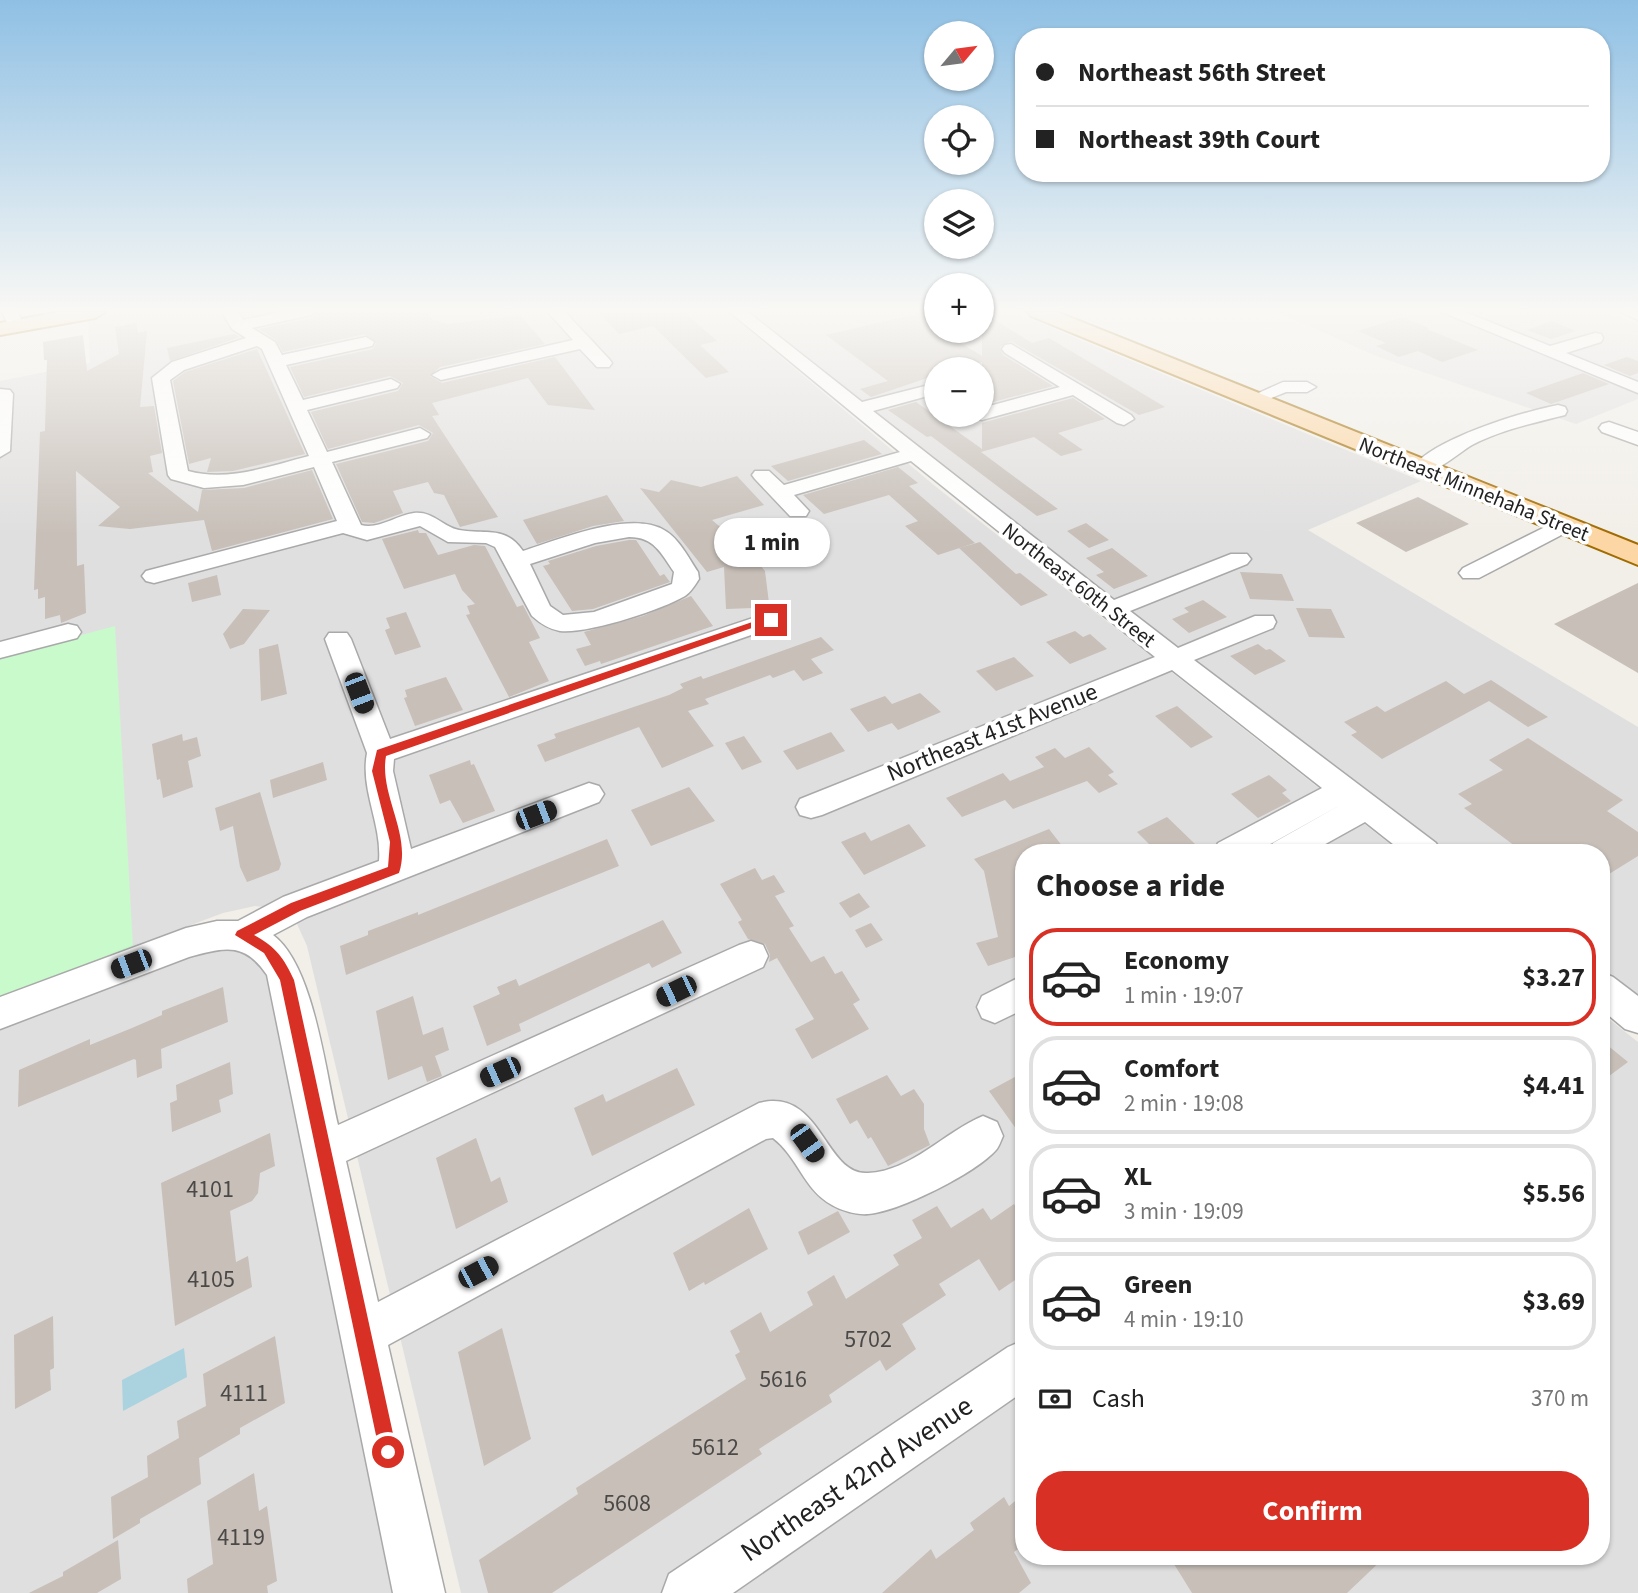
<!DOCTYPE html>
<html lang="en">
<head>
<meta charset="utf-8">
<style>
	:root { --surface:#fff; --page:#f6f6f6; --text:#222; --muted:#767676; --line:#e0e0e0; --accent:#d93025 }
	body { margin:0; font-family:"Source Sans 3",sans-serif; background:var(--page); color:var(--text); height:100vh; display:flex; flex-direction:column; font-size:26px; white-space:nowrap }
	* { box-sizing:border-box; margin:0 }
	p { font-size:23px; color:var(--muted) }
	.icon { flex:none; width:38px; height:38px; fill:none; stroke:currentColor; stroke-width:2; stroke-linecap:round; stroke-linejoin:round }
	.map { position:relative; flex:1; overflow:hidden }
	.side { position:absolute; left:1015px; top:844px; width:595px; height:721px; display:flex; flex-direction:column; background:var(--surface); border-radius:28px; box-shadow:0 2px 5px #0004 }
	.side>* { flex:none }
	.banner { position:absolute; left:1015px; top:28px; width:595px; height:154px; border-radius:28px; box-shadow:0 2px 5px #0004; display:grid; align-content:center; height:154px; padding:0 21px; background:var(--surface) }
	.needle { width:46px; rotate:61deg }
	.fabs { position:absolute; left:924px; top:21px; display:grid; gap:14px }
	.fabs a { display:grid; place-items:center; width:70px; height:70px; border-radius:50%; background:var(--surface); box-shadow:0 2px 5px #0004; font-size:35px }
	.end { position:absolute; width:32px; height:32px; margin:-16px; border:9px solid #d93025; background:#fff; box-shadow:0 0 0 4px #fff }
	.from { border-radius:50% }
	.bubble { position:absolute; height:49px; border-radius:24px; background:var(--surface); box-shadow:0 2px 5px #0004; font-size:23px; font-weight:700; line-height:49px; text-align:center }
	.car { position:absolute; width:21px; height:42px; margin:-21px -10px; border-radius:9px; box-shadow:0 0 5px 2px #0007; background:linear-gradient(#222 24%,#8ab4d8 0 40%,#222 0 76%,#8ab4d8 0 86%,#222 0) }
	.banner b { display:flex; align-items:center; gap:24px; height:66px; font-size:26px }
	.banner b+b { border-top:2px solid var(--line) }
	.banner i { width:18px; height:18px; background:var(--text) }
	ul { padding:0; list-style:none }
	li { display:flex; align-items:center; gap:21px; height:98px; margin:0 14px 10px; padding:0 7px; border:4px solid var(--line); border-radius:28px }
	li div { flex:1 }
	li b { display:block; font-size:26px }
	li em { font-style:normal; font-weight:700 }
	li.current { border-color:var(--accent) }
	li>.icon { width:63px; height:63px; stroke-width:1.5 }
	h2 { padding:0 21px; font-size:32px; line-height:84px }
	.pay { display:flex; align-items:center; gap:18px; height:77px; padding:0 21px; font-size:26px }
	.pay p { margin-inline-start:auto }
	.action { display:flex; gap:14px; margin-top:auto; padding:14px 21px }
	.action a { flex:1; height:80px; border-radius:28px; background:var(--accent); color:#fff; font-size:28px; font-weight:700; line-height:80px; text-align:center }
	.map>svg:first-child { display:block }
	.residential { fill:#e0dfdf; fill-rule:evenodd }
	.park { fill:#c8facc }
	.water { fill:#aad3df }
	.building { fill:#c7bfb8 }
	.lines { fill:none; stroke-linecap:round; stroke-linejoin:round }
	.minor-casing { stroke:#a9a9a9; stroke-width:3 }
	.major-casing { stroke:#a06b00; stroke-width:4 }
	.minor { fill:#fff; fill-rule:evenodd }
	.major { fill:#fcd6a4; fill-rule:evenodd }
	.route { fill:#d93025 }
	.labels { text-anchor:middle; stroke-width:7; stroke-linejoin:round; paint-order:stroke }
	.far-street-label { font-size:21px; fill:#222; stroke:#fff }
	.street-label { font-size:24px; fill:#222; stroke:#fff }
	.near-number-label { font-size:24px; fill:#4b4948 }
	.near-street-label { font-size:28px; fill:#222; stroke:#fff }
</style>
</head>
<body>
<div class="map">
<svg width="1638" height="1593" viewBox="0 0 1638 1593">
	<rect width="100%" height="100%" fill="#f2efe9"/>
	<g class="residential">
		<path d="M120 312H727L935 486 1400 852H1024V1556H1601V1013L1638 1042V1593H461L307 946 297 924 280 909 255 906 223 913 0 997V381L90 363 88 318Z"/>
		<path d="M747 312H936V331H982V312H1013L1421 481 1308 530 1638 727V998L1601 970V852H1446L1025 535ZM936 369H982V415H936Z"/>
		<path d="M1278 312H1605L1638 324V399L1576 424 1376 356Z"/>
		<path d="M219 949 243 951 262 960 272 978 394 1593H0V1027L187 956Z"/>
	</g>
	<path class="park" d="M115 626 133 948 0 998V657Z"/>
	<path class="water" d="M184 1348 187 1377 123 1411 122 1380Z"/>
	<g class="building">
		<path d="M315 312H428L433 320 448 324 520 315 545 344 440 367 430 376 442 383 555 357 595 410 548 405 528 378 432 403 439 415 432 416 498 517 460 527 444 495 434 493 428 482 393 491 403 513 374 523 362 522 336 464 428 441 433 433 419 425 328 449 311 412 398 391 403 383 390 376 304 397 290 367 373 349 376 343 365 334 283 352 276 340 259 329 312 318Z"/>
		<path d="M598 312H684L717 341 700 345 729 372 706 378 653 326 619 334Z"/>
		<path d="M924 312H936V331H941L982 356V312L1032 343 1049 338 1165 407 1139 415 1011 341 1000 347 1003 355 1053 386 982 405V362L956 369H936V375L871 397 860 389 888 381 826 335Z"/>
		<path d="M1402 317 1429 328 1427 329 1478 350 1442 362 1418 351 1399 357 1376 346 1386 343 1358 331Z"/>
		<path d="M1552 321 1576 331 1551 339 1527 330Z"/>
		<path d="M136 323 138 333 147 331 140 407 154 406 162 453 150 456 153 472 148 473 198 512 202 490 244 488 312 470 333 519 212 551 204 520 130 529 98 526 120 507 76 471 77 566 84 564 86 613 61 623 60 615 45 619V597L38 599V589L34 590 40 432 45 431 47 360H44L43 342 83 335 87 371 119 354 115 327Z"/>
		<path d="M234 334 240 337 170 361 167 348Z"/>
		<path d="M257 349 305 454 233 471 207 472 211 458 189 464 173 381 185 372Z"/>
		<path d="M1627 357 1638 361V373L1630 376 1604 365Z"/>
		<path d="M1583 373 1609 384 1551 404 1526 393Z"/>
		<path d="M1073 398 1105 419 1058 433 1083 450 1061 456 1034 437 981 452 1058 509 1037 516 931 436 927 437 888 410 916 402 982 449V423Z"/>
		<path d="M864 440 882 454 788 481 771 466Z"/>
		<path d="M898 467 918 483 909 486 975 543 938 555 905 526 918 521 889 495 824 514 803 495Z"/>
		<path d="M737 476 764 505 712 520 744 547 765 571 769 603 752 604 753 608 726 609 724 567 707 572 640 488 659 492 671 480 701 487Z"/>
		<path d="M607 495 624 521 593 526 537 544 523 520Z"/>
		<path d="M1418 497 1469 524 1406 552 1356 523Z"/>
		<path d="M1086 523 1109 540 1089 548 1067 531Z"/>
		<path d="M418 530 419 533H426L438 555 474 545 485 546 517 607 523 605 540 638 529 642 549 681 509 697 466 615 470 614 467 606 475 604 462 590 455 574 404 589 382 539Z"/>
		<path d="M629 540H636L660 576 664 574 670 582 593 609 572 611 543 566 550 564 548 561 596 546Z"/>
		<path d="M980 542 1016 574 1020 573 1048 595 1021 606 959 548Z"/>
		<path d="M1112 548 1148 576 1114 589 1096 575 1104 572 1086 558Z"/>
		<path d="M1240 572 1282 574 1294 601 1250 599Z"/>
		<path d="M217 575 221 595 192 602 188 583Z"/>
		<path d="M1638 583V673L1554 624Z"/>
		<path d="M691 596 713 626 601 664 600 661 585 666 576 649 591 645 584 632 643 616Z"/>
		<path d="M1203 600 1227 617 1189 633 1172 619 1189 612 1184 608Z"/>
		<path d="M1296 608 1331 609 1345 638 1309 637Z"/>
		<path d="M243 609 270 610 244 644 230 649 223 634Z"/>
		<path d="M406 612 421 647 395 655 385 630 390 628 386 618Z"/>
		<path d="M1075 631 1083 637 1090 634 1107 649 1070 664 1046 642Z"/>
		<path d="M821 637 834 650 811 659 823 673 803 681 794 670 773 678 770 675 705 699 709 704 688 711 714 746 662 768 639 727 545 762 537 745 556 738 554 734 669 695 683 688 680 684 701 676 703 679Z"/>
		<path d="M278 644 287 694 261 701 259 649Z"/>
		<path d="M1258 644 1266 650 1270 649 1286 661 1255 675 1230 656Z"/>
		<path d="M1014 657 1034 676 996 691 976 671Z"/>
		<path d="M446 677 463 710 415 726 404 698 407 697 405 690Z"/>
		<path d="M1491 680 1548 717 1528 727 1489 701 1382 759 1351 735 1357 732 1344 722 1377 706 1385 712 1446 681 1464 694Z"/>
		<path d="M920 693 941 712 898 730 892 723 868 732 850 709 885 696 892 704Z"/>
		<path d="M1177 706 1213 737 1191 748 1155 716Z"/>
		<path d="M831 732 845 751 797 770 783 751Z"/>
		<path d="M182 734 183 741 197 737 201 756 188 761 193 787 163 798 160 779 157 780 152 744Z"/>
		<path d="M744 736 762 762 742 770 725 743Z"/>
		<path d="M1528 738 1623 800 1607 811 1638 832V856L1601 879V852H1523L1464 808 1472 804 1458 794 1503 770 1489 760Z"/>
		<path d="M1089 747 1114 772 1108 775 1118 784 1099 793 1087 781 1013 809 1005 800 962 817 946 798 1003 773 1010 781 1044 767 1035 757 1055 748 1065 758Z"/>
		<path d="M470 760 471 765 474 764 495 811 463 823 450 800 440 804 429 775Z"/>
		<path d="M323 762 327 780 273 798 270 780Z"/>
		<path d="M1269 775 1287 790 1282 793 1291 801 1258 818 1231 794Z"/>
		<path d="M689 787 715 821 651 846 631 810Z"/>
		<path d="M260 792 281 864 279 870 247 882 240 867 233 826 220 831 215 808Z"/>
		<path d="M1167 817 1195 844 1178 852H1157L1137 832Z"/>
		<path d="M909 824 926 846 864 875 841 842 865 832 871 841Z"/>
		<path d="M1049 829 1063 847 1049 852H1024V859L1018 862 1024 885V954L988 966 976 943 998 937 984 871 974 859Z"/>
		<path d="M607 839 619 866 346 975 340 946 368 935V931L418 912V915Z"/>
		<path d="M755 868 762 880 774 875 785 892 775 896 794 926 789 928 811 962 824 956 835 974 842 971 860 1000 853 1004 869 1029 812 1059 795 1029 814 1019 777 958 769 962 770 955 765 944 748 939 738 922 742 920 720 884Z"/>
		<path d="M859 893 870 907 850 918 839 903Z"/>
		<path d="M663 920 682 953 652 968 649 963 519 1024 521 1031 487 1046 473 1006 500 994 497 987 516 979 519 986Z"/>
		<path d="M871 923 883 940 866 948 855 930Z"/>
		<path d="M223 987 228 1022 161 1049 162 1068 137 1078 136 1060 134 1059 18 1107 19 1070 90 1039V1045L132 1028 162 1015V1011Z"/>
		<path d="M413 996 423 1035 443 1027 449 1050 435 1056 442 1076 427 1082 422 1066 388 1080 376 1011Z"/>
		<path d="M1601 1040 1628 1062 1601 1082Z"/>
		<path d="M230 1062 233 1094 219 1100 221 1112 172 1132 170 1103 177 1100 176 1085Z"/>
		<path d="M677 1068 695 1105 592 1156 574 1108 603 1094 606 1102Z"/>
		<path d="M1024 1072V1140L989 1091Z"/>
		<path d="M887 1075 901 1096 914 1089 924 1104V1129L930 1145 888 1166 871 1137 868 1139 857 1120 850 1124 836 1099Z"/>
		<path d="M270 1133 275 1166 260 1173 258 1193 252 1201 230 1211 236 1262 248 1256 252 1287 175 1326 161 1183Z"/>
		<path d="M476 1138 491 1182 500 1177 508 1202 456 1229 436 1158Z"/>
		<path d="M1014 1204 1024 1218V1274L999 1291 979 1259 939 1284 946 1295 902 1324 916 1349 886 1371 880 1360 829 1395 832 1402 759 1449 762 1454 552 1593H488L479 1560 578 1494 576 1488 746 1379 735 1355 740 1352 730 1331 761 1312 770 1332 813 1305 807 1292 834 1275 846 1299 899 1265 893 1255 922 1238 912 1220 937 1206 951 1228 983 1208 991 1220Z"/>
		<path d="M749 1208 768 1249 705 1285 704 1282 689 1291 673 1253Z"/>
		<path d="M838 1211 850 1232 808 1255 798 1232Z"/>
		<path d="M53 1316 54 1368 50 1370 51 1390 15 1409 14 1335Z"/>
		<path d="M502 1328 531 1439 484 1466 458 1352Z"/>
		<path d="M275 1336 285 1403 240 1428V1434L199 1458 201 1484 140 1519V1523L113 1539 111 1497 148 1477 147 1456 179 1438 177 1421 206 1406 203 1374Z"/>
		<path d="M254 1473 259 1511 267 1506 277 1581 267 1586 268 1593H188L187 1579 213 1564 207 1501Z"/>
		<path d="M1024 1494V1545L1014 1552 1031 1583 1019 1593H882L931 1549 936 1559 974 1530 970 1523 1004 1497 1009 1506Z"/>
		<path d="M118 1540 121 1579 97 1593H29L63 1576V1572Z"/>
		<path d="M1169 1556H1386L1347 1593H1192Z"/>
	</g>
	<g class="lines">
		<defs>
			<g id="minor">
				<path d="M2 312H18L24 326 22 329H10Z"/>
				<path d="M222 312H238L243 320 281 312H313L311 315 252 328 275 342 282 355 366 337 374 342 372 346 286 365 303 400 391 379 400 384 397 388 307 410 327 452 420 428 430 434 427 438 332 462 361 525C378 530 397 515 414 513 433 511 443 527 459 530 486 535 505 525 523 551 558 540 630 510 664 530 679 538 689 559 698 572L699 579C695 585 691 592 685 596 661 610 588 634 560 631 549 629 541 624 532 616L495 547 486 543 448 542 420 526 367 540 343 533 154 583 146 581 142 576 146 571 337 521 314 467 243 485 204 488 171 479 168 475 152 378 172 362 246 338 232 329ZM257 346 262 349 309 456C270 466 228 482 188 471L170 380 184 370ZM629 537C654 537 661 553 674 572L672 584 594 612 563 615 550 606 530 564 595 543Z"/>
				<path d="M548 312H565L609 359 612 363 609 367H597L580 349 441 380 432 375 441 370 573 340Z"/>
				<path d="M730 312H748L862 402 929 385 935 386V394L873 411 1114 600 1231 554H1247L1251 559 1247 564 1130 611 1178 648 1255 616H1273L1276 622 1273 628 1194 660 1436 843 1441 852H1403L1365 822 1311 852H1268L1273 843 1342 804 1256 852H1213L1218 843 1322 788 1172 670 822 815 811 818 800 815 796 807 800 799 1155 657 911 461 794 495 809 511 806 516H790L755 479 752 475 755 471H769L784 485 900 452Z"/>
				<path d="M1442 312H1465L1550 346 1595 333 1601 334 1603 338 1601 342 1566 353 1638 382V393Z"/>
				<path d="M1621 312H1638V320Z"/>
				<path d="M1011 344 1131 415 1134 419 1124 425 1117 423 1073 395 982 420 975 418 973 415H982V408L1060 387 1005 353 1002 349 1005 345Z"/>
				<path d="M1283 382H1307L1316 387 1307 392H1286L1254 405 1245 399Z"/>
				<path d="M0 389 10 390 13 394 10 451 0 457Z"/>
				<path d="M1558 405 1565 407 1567 411 1565 415C1534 423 1500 430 1472 445 1455 455 1434 477 1415 472L1412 468C1433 439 1522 412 1558 405Z"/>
				<path d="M1609 422 1638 432V445L1602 432 1599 428 1602 424Z"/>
				<path d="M1563 518 1571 520 1574 525 1571 530 1479 578H1463L1459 573 1463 568Z"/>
				<path d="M771 612 780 615 783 620 780 625 394 759 393 771 411 849 589 783 599 786 604 794 599 802 307 917 273 935C314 965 326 1075 338 1125L739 945 751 941 763 945 768 956 763 967 346 1161 378 1302 759 1103C822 1087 824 1176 868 1173 912 1171 944 1132 983 1116L997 1122 1003 1136C1001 1140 999 1147 996 1150 976 1173 898 1212 868 1214 857 1215 842 1211 832 1205 804 1190 798 1157 773 1138L766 1139 388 1345 445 1593H393L267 975C244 941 224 948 189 957L0 1029V997L186 928 217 921H238L283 897 379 861C382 824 360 790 367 753L325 639 329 633H347L351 639 390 739Z"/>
				<path d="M68 624 77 626 81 632 77 638 0 658V642Z"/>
				<path d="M1601 972 1613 977 1638 996V1033L1625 1029 1601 1009Z"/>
				<path d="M1024 975V1009L995 1023 982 1018 977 1007 982 996Z"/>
				<path d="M1024 1340V1391L733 1593H662L669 1574 1008 1347Z"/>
			</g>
			<g id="major">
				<path d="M59 312H105L95 318 0 335V323Z"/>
				<path d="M1028 312H1057L1638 545V565L1031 316Z"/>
			</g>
		</defs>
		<use href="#minor" class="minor-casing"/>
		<use href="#major" class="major-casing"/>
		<use href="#minor" class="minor"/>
		<use href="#major" class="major"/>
	</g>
	<linearGradient id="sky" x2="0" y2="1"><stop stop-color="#8fc0e4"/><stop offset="0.58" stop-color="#f9f8f5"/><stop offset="1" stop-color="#f9f8f5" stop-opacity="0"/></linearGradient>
	<rect width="1638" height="535" fill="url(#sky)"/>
	<path class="route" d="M767 617 775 620 386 756C379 795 412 834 399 873L300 911 254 935C276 947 284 958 294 980L397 1452 394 1459 388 1461 381 1459 280 980 264 953 235 935 237 931 291 903 388 867 390 842 372 771 377 750Z"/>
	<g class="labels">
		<g class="far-street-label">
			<text transform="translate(1474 489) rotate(22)" y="7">Northeast Minnehaha Street</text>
			<text transform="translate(1079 585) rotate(38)" y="7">Northeast 60th Street</text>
		</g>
		<g class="street-label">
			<text transform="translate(992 732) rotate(-22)" y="8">Northeast 41st Avenue</text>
		</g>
		<g class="near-number-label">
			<text x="210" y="1197">4101</text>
			<text x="211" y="1287">4105</text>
			<text x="868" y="1347">5702</text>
			<text x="783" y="1387">5616</text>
			<text x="244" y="1401">4111</text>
			<text x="715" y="1455">5612</text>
			<text x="627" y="1511">5608</text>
			<text x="241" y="1545">4119</text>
		</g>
		<g class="near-street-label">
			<text transform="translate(856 1478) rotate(-34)" y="10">Northeast 42nd Avenue</text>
		</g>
	</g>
</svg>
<div class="fabs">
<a><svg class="needle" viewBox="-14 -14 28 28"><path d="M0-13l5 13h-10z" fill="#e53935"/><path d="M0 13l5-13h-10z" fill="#767676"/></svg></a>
<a><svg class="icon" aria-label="locate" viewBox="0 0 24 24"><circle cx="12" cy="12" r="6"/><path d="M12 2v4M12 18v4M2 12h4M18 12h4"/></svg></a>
<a><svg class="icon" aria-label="layers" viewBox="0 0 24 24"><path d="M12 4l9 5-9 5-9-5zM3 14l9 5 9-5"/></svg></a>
<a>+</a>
<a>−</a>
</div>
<i class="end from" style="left:388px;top:1452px"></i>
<i class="end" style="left:771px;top:620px"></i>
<div class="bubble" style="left:714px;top:518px;width:116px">1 min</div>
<i class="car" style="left:359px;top:693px;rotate:159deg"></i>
<i class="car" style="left:536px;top:815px;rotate:69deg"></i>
<i class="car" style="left:131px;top:964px;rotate:249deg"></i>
<i class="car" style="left:676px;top:991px;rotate:244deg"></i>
<i class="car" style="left:500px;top:1072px;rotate:246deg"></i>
<i class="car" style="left:807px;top:1143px;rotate:144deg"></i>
<i class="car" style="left:478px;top:1272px;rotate:62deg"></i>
<div class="banner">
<b><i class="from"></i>Northeast 56th Street</b>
<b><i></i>Northeast 39th Court</b>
</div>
<section class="side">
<h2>Choose a ride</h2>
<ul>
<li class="current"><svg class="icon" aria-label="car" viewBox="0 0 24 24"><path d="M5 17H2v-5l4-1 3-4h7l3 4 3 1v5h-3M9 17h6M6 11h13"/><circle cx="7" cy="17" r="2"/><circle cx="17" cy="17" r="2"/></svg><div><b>Economy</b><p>1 min · 19:07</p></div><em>$3.27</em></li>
<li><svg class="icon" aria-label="car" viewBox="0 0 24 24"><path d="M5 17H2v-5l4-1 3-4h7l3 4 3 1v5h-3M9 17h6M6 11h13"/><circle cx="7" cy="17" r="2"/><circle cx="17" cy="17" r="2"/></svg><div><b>Comfort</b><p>2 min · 19:08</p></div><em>$4.41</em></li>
<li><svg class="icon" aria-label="car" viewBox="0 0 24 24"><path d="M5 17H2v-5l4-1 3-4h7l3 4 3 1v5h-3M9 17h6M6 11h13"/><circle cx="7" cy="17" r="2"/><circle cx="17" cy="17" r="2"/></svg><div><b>XL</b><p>3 min · 19:09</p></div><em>$5.56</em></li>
<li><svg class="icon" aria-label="car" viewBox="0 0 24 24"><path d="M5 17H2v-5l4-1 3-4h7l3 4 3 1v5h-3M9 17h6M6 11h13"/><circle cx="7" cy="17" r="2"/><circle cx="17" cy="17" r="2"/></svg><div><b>Green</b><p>4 min · 19:10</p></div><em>$3.69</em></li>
</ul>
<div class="pay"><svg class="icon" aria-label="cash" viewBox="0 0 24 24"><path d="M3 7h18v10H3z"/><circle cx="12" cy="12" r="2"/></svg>Cash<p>370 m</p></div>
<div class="action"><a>Confirm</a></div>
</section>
</div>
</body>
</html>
